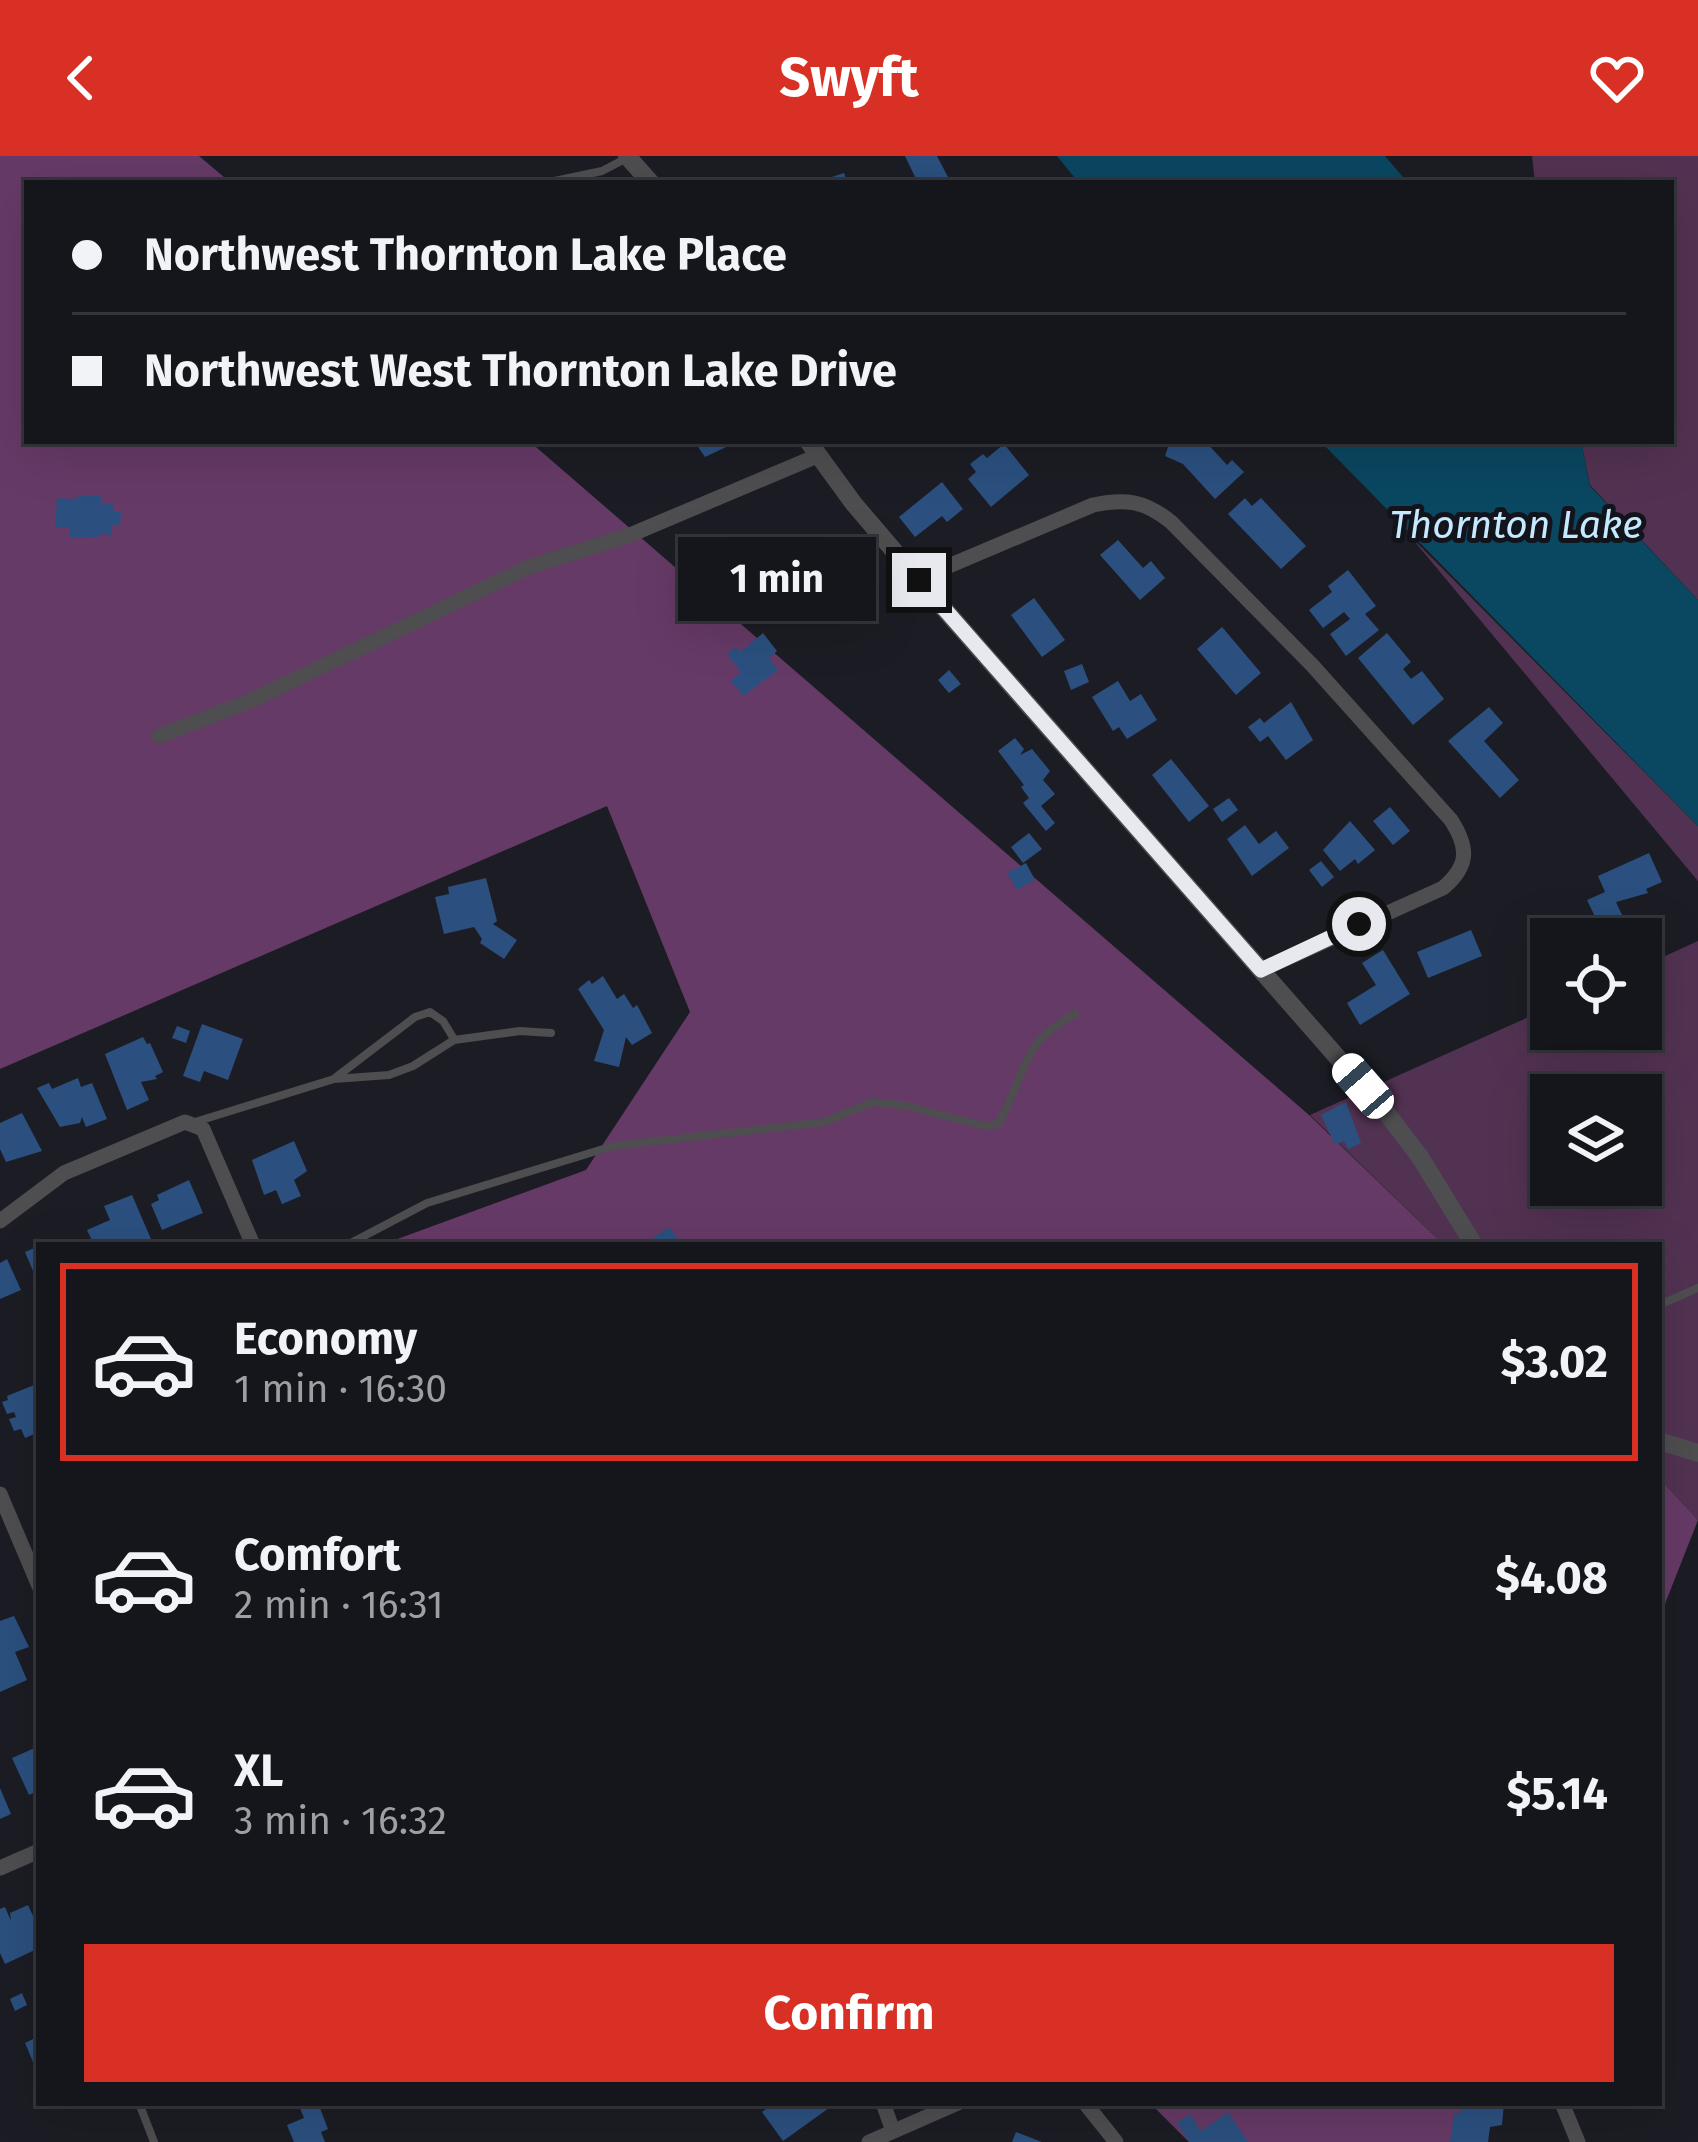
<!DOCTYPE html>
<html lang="en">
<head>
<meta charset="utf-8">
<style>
	:root { --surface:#15161b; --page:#222328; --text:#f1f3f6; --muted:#9d9fa3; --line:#34353a; --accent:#d93025 }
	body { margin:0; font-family:"Fira Sans",sans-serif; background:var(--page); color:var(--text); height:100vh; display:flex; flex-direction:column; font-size:45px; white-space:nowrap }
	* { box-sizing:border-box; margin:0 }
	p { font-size:39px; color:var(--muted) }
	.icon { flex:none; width:66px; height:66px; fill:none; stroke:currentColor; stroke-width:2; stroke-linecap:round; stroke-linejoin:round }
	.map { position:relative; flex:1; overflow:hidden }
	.drawer { position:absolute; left:36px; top:1086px; width:1626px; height:864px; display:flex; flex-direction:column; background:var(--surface); border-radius:0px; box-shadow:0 12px 48px #0002,0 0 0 3px var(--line) }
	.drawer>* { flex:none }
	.banner { position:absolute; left:24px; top:24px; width:1650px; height:264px; border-radius:0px; box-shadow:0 12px 48px #0002,0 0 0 3px var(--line); display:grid; align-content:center; height:264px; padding:0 48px; background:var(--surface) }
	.controls { position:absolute; left:1530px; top:762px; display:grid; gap:24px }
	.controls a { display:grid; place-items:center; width:132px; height:132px; border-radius:0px; background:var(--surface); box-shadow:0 12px 48px #0002,0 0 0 3px var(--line); font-size:60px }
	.end { position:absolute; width:54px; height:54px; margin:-27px; border:15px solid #e8e9ee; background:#111; box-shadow:0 0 0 6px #111 }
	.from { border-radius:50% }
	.bubble { position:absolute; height:84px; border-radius:0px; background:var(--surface); box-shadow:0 12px 48px #0002,0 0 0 3px var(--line); font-size:39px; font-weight:700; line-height:84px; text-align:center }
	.car { position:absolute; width:36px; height:72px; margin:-36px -18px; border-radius:15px; box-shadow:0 0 9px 3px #0007; background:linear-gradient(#fff 24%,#345 0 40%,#fff 0 76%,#345 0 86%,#fff 0) }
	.banner b { display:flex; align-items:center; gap:42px; height:114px; font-size:45px }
	.banner b+b { border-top:3px solid var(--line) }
	.banner i { width:30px; height:30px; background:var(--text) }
	ul { padding:21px 0 0; list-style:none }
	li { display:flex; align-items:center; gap:36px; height:198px; margin:0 24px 18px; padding:0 24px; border:6px solid transparent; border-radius:0px }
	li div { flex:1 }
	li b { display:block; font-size:45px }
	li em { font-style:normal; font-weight:700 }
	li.on { border-color:var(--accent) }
	li>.icon { width:108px; height:108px; stroke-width:1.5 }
	.cta { display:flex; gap:24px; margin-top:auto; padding:24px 48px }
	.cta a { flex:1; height:138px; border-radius:0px; background:var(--accent); color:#fff; font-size:48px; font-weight:700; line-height:138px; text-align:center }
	header { display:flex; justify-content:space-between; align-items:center; height:156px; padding:0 48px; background:var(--accent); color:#fff; font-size:54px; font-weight:700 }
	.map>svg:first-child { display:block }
	.green { fill:#523252; fill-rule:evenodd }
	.forest { fill:#663a66 }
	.water { fill:#0a4760 }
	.building { fill:#2b507f }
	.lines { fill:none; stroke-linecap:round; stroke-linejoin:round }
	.service { stroke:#4e4d50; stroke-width:8 }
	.minor { stroke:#4e4d50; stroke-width:15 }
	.tertiary { stroke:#4e4d50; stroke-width:18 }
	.route { stroke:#e8e9ee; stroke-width:15 }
	.labels { text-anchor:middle; stroke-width:10; stroke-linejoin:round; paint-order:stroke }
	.water-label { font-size:39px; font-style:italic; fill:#c5eaff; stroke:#13141b }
</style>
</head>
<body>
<header><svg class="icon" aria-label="back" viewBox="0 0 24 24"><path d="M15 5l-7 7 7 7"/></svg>Swyft<svg class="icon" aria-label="heart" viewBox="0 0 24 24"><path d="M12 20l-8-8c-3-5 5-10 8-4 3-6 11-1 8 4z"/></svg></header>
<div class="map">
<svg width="1698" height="1986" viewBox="0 0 1698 1986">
	<rect width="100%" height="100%" fill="#1c1d24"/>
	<g class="green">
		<path d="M1532 0H1698V444L1590 329 1581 285H1671V27H1535Z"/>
		<path d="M1410 380 1698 670V725Z"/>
		<path d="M1698 785V1364L1659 1322V1089H1444L1310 959 1551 851V873H1641V811ZM1551 939H1641V1029H1551Z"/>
	</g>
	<g class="forest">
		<path d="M0 0H199L231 27H27V285H529L1309 959 1444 1089H381L586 1014 690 856 607 650 0 913Z"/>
		<path d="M1659 1322 1698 1364 1659 1463Z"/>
		<path d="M1150 1947H1470L1455 1986H1189Z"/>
	</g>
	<g class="water">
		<path d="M1057 0H1385L1408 27H1079Z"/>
		<path d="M1320 285H1581L1590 330 1698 444V670Z"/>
	</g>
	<g class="building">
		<path d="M905 0H937L951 27H918Z"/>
		<path d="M844 17 847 27H817V26Z"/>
		<path d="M694 285H723L726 291 705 301Z"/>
		<path d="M1170 285H1205L1227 309 1232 304 1244 316 1215 343 1183 308 1165 300Z"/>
		<path d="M1004 288 1029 319 991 351 968 323 976 316 970 308 983 298 987 302Z"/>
		<path d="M942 326 963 353 947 366 942 360 915 381 899 361Z"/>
		<path d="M78 339 101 340V347L114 348 113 356H121L120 369H112V379L100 378V382L69 381 70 372 55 371 57 342 77 343Z"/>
		<path d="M1245 342 1252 350 1261 342 1306 390 1281 413 1228 358Z"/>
		<path d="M1118 384 1143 412 1151 405 1165 422 1140 444 1100 399Z"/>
		<path d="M1348 414 1376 450 1365 458 1379 474 1346 500 1330 478 1350 463 1344 456 1323 472 1309 454 1332 436 1328 430Z"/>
		<path d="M1034 442 1065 484 1042 501 1011 459Z"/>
		<path d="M1222 471 1261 517 1236 539 1197 493Z"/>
		<path d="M763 477 777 495 769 502 778 514 743 540 731 525 741 516 727 498 736 491 740 496Z"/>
		<path d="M1387 477 1411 506 1403 513 1411 523 1422 515 1444 543 1413 569 1358 502Z"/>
		<path d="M1082 508 1089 526 1071 534 1064 515Z"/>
		<path d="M949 514 961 528 949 537 938 524Z"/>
		<path d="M1118 525 1130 545 1141 538 1157 564 1127 583 1119 571 1113 575 1092 541Z"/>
		<path d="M1291 546 1313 584 1286 604 1268 580 1260 586 1248 571 1260 562 1264 567Z"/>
		<path d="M1489 551 1503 567 1484 585 1519 624 1500 642 1448 585Z"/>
		<path d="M1015 582 1024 593 1020 599 1032 593 1050 615 1043 624 1055 638 1041 650 1055 667 1046 675 1023 647 1029 642 1021 631 1024 629 998 595Z"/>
		<path d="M1171 603 1209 650 1189 666 1152 619Z"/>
		<path d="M1229 642 1238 654 1222 666 1213 653Z"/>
		<path d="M1390 651 1410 675 1393 689 1373 665Z"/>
		<path d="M1350 665 1375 694 1358 708 1355 703 1340 715 1323 694Z"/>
		<path d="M1245 669 1259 688 1276 675 1289 692 1252 720 1227 683Z"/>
		<path d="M1029 677 1042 693 1023 707 1011 691Z"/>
		<path d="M1649 697 1662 726 1646 733 1648 737 1616 746 1622 759 1599 769 1587 744 1605 736 1598 720Z"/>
		<path d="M1321 705 1334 721 1322 731 1309 714Z"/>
		<path d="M1026 707 1035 724 1017 734 1007 717Z"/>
		<path d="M486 722 497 765 493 768 517 784 504 803 480 787 482 783 474 771 444 778 435 741 449 738 448 731Z"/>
		<path d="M1471 774 1482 800 1428 822 1417 796Z"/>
		<path d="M1383 794 1410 838 1360 869 1347 847 1376 829 1362 807Z"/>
		<path d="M603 820 617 843 624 838 633 852 637 849 652 877 632 889 626 881 619 911 594 905 604 874 578 833 589 824 592 828Z"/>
		<path d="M202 868 243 883 228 924 204 915 200 926 183 920Z"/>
		<path d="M177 870 190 875 186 887 172 882Z"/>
		<path d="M143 881 147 888 150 887 163 916 155 920 157 923 141 926 149 944 127 954 105 898Z"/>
		<path d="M78 922 81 931 92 927 107 963 86 971 82 961 80 967 60 971 37 932 49 927 52 933Z"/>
		<path d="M1346 946 1361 987 1348 993 1344 985 1335 989 1321 959Z"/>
		<path d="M22 957 42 995 6 1006 0 993V967Z"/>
		<path d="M294 985 307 1015 294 1024 301 1040 282 1048 276 1034 264 1039 252 1004Z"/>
		<path d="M189 1024 203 1057 162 1074 151 1048 159 1044 157 1039Z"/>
		<path d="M132 1039 151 1083 136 1089H94L87 1074 110 1064 104 1050Z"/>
		<path d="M669 1071 682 1089H654L650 1084Z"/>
		<path d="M39 1090V1129L25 1096Z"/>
		<path d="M7 1103 21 1134 0 1143V1107Z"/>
		<path d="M39 1227V1276L25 1282 21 1273 14 1275 9 1263 16 1261 14 1256 7 1258 2 1246 8 1244 7 1240Z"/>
		<path d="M14 1460 29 1491 15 1496 27 1524 0 1536V1465Z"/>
		<path d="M39 1590V1634L29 1639 12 1602Z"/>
		<path d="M0 1632 11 1658 0 1663Z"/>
		<path d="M28 1749 39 1773V1792L5 1808 0 1797V1753L5 1751 11 1765 10 1757Z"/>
		<path d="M22 1837 27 1849 15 1855 10 1843Z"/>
		<path d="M39 1880V1920L25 1887Z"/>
		<path d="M312 1947H318L328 1973 321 1976 325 1986H294L287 1969 304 1962 300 1952Z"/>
		<path d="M774 1947H836L783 1985 762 1956Z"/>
		<path d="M1462 1947H1504L1502 1969 1490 1971 1488 1986H1450L1454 1957 1460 1958Z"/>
		<path d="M1228 1956 1248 1986H1189L1177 1967 1190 1958 1201 1975Z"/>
		<path d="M1016 1976 1042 1986H1012Z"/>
	</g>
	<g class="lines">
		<g class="service">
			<path d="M545 27 602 15 627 2"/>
			<path d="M335 922 415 861 430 856 443 865 454 883"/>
			<path d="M195 966 334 923 389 919 413 910 454 884 520 875 551 877"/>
			<path d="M347 1089 427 1047 613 990 825 966 872 946 907 950 984 970 998 968C1027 919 1018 888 1075 858"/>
			<path d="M1659 1149 1698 1132"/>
			<path d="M139 1947 154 1986"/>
		</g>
		<g class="minor">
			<path d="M918 423 1093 349C1126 342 1145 345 1171 366L1312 509 1451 664C1469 692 1469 710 1443 732L1261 814"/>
			<path d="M159 580 250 545 529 411 630 379 817 300"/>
			<path d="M0 1065 64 1017 185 966 203 973 253 1089"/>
			<path d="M0 1338 39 1430"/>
			<path d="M0 1712 39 1695"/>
			<path d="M883 1947 893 1975"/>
			<path d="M1085 1947 1116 1986"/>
			<path d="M1562 1947 1578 1986"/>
			<path d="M869 1986 958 1947"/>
		</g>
		<g class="tertiary">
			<path d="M627 0 651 27"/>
			<path d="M808 285 854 348 918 423 1388 959 1420 1001 1474 1089"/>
			<path d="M1659 1285 1698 1297"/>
		</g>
	</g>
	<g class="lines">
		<path class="route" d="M919 424 1261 814 1359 768"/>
	</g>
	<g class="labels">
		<g class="water-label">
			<text x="1516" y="382">Thornton Lake</text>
		</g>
	</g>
</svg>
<div class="controls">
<a><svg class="icon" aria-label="locate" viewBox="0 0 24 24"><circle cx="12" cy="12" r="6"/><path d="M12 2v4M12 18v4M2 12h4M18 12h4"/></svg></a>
<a><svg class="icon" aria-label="layers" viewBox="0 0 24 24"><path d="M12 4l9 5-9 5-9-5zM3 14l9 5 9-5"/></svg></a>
</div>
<i class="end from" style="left:1359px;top:768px"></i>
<i class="end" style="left:919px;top:424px"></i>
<div class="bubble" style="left:678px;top:381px;width:198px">1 min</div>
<i class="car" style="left:1363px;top:930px;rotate:319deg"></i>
<div class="banner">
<b><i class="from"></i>Northwest Thornton Lake Place</b>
<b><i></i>Northwest West Thornton Lake Drive</b>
</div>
<section class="drawer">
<ul>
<li class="on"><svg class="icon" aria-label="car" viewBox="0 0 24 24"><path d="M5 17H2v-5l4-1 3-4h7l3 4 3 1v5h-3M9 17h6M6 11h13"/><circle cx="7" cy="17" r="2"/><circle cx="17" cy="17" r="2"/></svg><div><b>Economy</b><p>1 min · 16:30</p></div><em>$3.02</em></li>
<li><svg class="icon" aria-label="car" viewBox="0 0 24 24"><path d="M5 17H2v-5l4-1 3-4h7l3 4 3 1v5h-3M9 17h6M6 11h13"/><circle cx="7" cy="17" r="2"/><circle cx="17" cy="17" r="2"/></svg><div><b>Comfort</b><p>2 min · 16:31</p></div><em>$4.08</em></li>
<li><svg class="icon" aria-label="car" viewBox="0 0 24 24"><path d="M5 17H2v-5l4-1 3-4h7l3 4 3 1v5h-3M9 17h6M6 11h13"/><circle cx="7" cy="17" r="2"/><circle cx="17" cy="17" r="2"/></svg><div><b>XL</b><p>3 min · 16:32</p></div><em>$5.14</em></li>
</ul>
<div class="cta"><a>Confirm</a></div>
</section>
</div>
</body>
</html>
